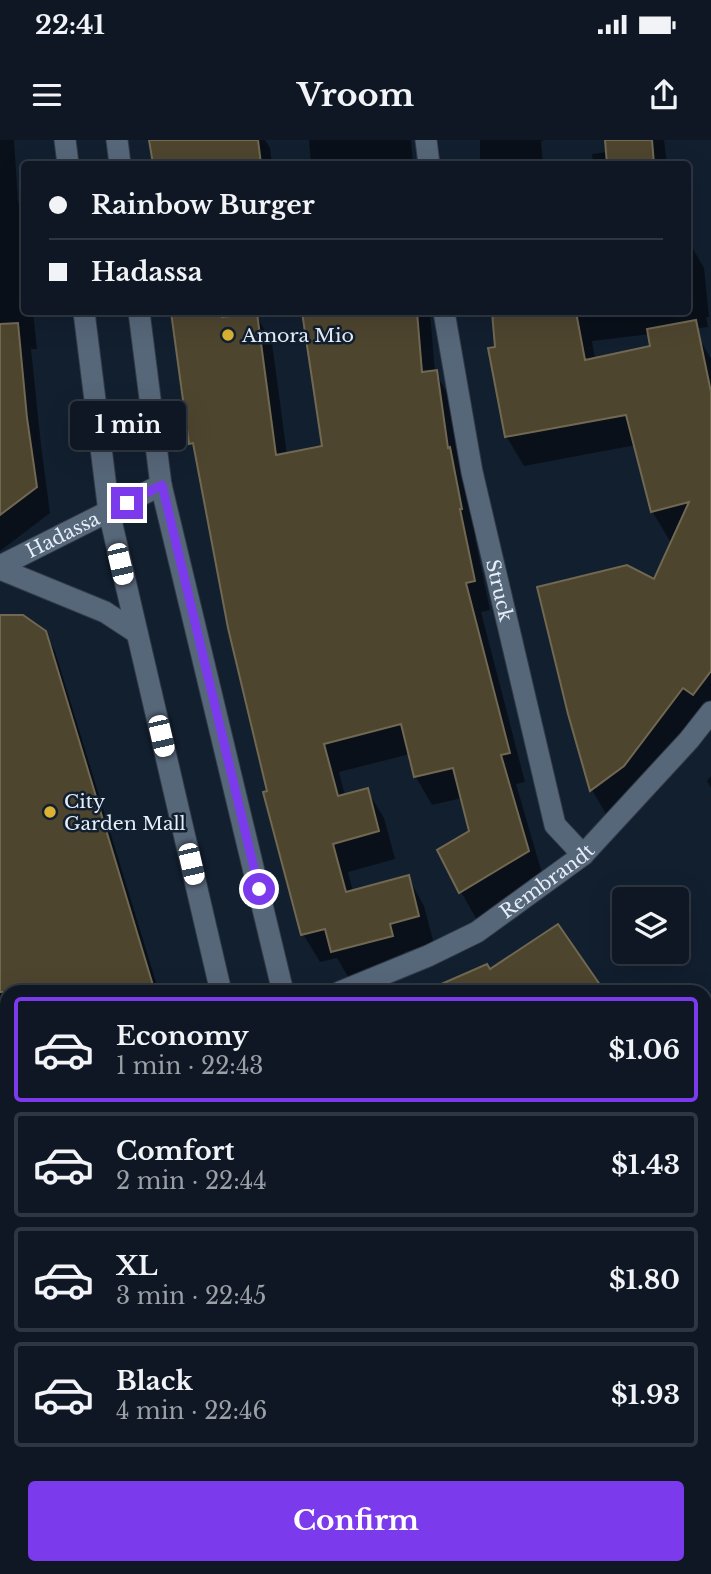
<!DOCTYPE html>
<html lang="en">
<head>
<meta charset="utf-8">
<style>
	:root { --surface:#0e1723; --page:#1c2430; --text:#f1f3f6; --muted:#9b9fa6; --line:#2e3641; --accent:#7c3aed }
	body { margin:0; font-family:"Libre Baskerville",serif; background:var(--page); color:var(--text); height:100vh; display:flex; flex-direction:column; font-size:26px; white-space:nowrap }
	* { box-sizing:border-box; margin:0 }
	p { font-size:23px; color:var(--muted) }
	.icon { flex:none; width:38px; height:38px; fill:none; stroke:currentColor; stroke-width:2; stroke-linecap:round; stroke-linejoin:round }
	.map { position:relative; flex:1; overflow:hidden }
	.panel { position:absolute; left:0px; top:845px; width:712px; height:590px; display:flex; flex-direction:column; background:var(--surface); border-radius:21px 21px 0 0; box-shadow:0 7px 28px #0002,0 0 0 2px var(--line) }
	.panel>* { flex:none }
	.banner { position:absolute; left:21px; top:21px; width:670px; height:154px; border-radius:7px; box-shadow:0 7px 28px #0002,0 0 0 2px var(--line); display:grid; align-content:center; height:154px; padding:0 28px; background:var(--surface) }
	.controls { position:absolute; left:612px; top:747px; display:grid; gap:14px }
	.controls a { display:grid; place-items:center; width:77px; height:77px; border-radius:7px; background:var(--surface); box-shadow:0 7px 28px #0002,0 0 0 2px var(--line); font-size:35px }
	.end { position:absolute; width:32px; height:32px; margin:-16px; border:9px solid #7c3aed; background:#fff; box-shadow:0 0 0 4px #fff }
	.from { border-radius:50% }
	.bubble { position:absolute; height:49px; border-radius:7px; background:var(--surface); box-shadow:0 7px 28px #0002,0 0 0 2px var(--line); font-size:23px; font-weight:800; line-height:49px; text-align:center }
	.car { position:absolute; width:21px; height:42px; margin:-21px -10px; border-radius:9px; box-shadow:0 0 5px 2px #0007; background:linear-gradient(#fff 24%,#345 0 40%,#fff 0 76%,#345 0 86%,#fff 0) }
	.banner b { display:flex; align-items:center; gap:24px; height:66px; font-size:26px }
	.banner b+b { border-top:2px solid var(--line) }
	.banner i { width:18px; height:18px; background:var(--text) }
	ul { padding:12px 0 0; list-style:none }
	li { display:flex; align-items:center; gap:21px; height:105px; margin:0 14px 10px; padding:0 14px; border:4px solid var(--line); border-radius:7px }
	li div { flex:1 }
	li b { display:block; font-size:26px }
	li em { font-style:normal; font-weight:800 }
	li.selected { border-color:var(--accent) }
	li>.icon { width:63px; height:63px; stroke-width:1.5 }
	.cta { display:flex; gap:14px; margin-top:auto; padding:14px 28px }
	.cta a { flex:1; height:80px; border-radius:7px; background:var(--accent); color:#fff; font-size:28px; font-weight:800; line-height:80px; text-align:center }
	.status { display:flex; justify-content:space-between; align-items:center; height:49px; padding:0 35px; background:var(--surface); direction:ltr }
	.status svg { height:19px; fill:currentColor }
	header { display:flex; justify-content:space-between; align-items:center; height:91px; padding:0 28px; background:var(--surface); font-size:32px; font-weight:800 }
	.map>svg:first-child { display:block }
	.water { fill:#00002b }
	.pier { fill:#121f2f }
	.shadow { fill:#0007 }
	.building { fill:#4e452f; stroke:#716851; stroke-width:2 }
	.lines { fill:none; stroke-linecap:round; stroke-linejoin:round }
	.street-casing { stroke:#333b48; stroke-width:23 }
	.secondary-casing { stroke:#333b48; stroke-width:23 }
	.street { stroke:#57677a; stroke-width:21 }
	.secondary { stroke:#57677a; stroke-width:21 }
	.route { stroke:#7c3aed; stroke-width:9 }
	.poi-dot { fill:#dbb233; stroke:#121f2f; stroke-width:2.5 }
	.labels { text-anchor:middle; stroke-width:5; stroke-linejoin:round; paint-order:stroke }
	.poi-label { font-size:19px; fill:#e5eef9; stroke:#121f2f; text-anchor:start }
	.street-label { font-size:19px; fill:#e5eef9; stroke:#121f2f }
</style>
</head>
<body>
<div class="status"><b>22:41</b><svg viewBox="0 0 49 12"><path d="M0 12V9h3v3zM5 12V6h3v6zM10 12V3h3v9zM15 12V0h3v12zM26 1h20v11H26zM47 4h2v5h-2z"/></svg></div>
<header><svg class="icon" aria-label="menu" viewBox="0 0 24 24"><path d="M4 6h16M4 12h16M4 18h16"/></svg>Vroom<svg class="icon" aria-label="share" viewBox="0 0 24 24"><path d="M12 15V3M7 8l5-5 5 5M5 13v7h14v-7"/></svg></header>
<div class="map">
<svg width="711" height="1434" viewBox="0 0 711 1434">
	<rect width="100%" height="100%" fill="#121f2f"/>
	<path class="water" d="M7 1428H302L304 1434H0Z"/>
	<path class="pier" d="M7 1419V1428H55L57 1434H0V1421Z"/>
	<g class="shadow">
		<path d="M0 0H14L18 62 24 74V172H33L37 209H31L41 305 50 373 0 411Z"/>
		<path d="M151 0H265L270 8 272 24H154Z"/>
		<path d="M309 0H411L413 24H311Z"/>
		<path d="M480 0H544L541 2 543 24H480Z"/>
		<path d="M606 0H664L667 24H561L593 21 592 14 608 12Z"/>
		<path d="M688 100 704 128 709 177H706L708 187 592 201 595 219 699 198 711 219V583L609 679 592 650 569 574 655 441 674 400 670 401 652 371 636 305 524 326 506 296 493 172H688Z"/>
		<path d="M173 172H244V176L256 175 272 203 287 315 324 308 304 172H430L435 232 452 261 477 397 475 398 490 470 481 472 525 642 516 644 544 740 477 780 461 752 471 692 462 658 432 665 416 637 410 614 339 632 345 656 367 650 384 678 395 719 348 732 353 752 408 737 424 766 434 804 405 812 408 824 350 840 337 818 320 822 303 794 269 653 197 315 191 303Z"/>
		<path d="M0 477 44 492 55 511 159 852H7V1054L0 1056Z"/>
		<path d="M711 636V648L707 641Z"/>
		<path d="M490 831 599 846 602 852H448Z"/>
		<path d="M711 854V1014L705 1018V859Z"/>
		<path d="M7 1085V1246L0 1248V1087Z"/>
		<path d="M711 1103V1124L705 1114V1106Z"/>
		<path d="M705 1316 711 1333V1353L705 1355Z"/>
		<path d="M477 1428H593L594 1434H479Z"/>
		<path d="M711 1431V1434H695Z"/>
	</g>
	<g class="building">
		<path d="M149 0H258L261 24H153Z"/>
		<path d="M605 0H652L654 24H607Z"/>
		<path d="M171 172H221L222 177 257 173 276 315 322 306 302 172H417L422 232 437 230 448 308 450 307 462 369H460L475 441 466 443 510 613 501 615 529 711 459 753 437 710 469 691 453 628 414 637 401 584 324 604 338 656 368 648 379 691 333 704 346 752 409 735 419 776 390 784 393 796 331 812 325 789 301 795 263 652 267 651 228 488 193 303 189 304Z"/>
		<path d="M492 172H576L585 220 650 206 647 189 696 180 711 252V531L693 555 683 548 624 626 590 651 568 574 537 447 627 425 654 439 689 362 651 372 626 275 505 297 488 208 495 207Z"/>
		<path d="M18 183 27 278 37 347 0 375V184Z"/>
		<path d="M0 475H23L46 491 155 852H0Z"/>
		<path d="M558 784 605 852H423L487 824 490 829Z"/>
	</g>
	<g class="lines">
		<defs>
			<g id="street">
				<path d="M426 0 429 24"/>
				<path id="s1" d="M444 172 472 332 555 685 583 715"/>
				<path id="s2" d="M0 426 161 345"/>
				<path id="s3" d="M340 852 428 816 477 792 583 715 689 600 711 572"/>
				<path d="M705 1221 711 1234"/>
			</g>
			<g id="secondary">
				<path d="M65 0 68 24"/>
				<path d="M117 0 120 24"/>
				<path d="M84 172 109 372 221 852"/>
				<path d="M139 172 161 345 283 852"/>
				<path d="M0 429 105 472 137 493"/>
				<path d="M705 1048 711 1044"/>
				<path d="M0 1261 7 1259"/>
				<path d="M0 1298 7 1297"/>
				<path d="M428 1428 430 1434"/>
				<path d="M452 1428 453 1434"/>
			</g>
		</defs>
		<use href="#street" class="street-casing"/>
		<use href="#secondary" class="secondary-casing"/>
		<use href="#street" class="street"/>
		<use href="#secondary" class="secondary"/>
	</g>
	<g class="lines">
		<path class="route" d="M127 363 162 345 259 749"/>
	</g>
	<g class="poi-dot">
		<circle cx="228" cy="195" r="7"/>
		<circle cx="50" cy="672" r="7"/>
	</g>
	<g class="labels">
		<g class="poi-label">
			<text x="242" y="202">Amora Mio</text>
			<text x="64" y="668">City<tspan x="64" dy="22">Garden Mall</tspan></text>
		</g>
		<g class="street-label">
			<text dy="7" stroke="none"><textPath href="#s2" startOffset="70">Hadassa</textPath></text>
			<text dy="7" stroke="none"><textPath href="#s1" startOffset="284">Struck</textPath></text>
			<text dy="7" stroke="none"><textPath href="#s3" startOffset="236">Rembrandt</textPath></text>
		</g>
	</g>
</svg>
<div class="controls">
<a><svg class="icon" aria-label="layers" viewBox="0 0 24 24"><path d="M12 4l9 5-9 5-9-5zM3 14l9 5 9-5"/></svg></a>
</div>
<i class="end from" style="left:259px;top:749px"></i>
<i class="end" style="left:127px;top:363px"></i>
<div class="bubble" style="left:70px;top:261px;width:116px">1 min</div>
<i class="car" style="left:120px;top:424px;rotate:167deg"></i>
<i class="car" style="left:161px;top:596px;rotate:167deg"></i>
<i class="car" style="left:191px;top:724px;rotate:167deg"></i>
<div class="banner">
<b><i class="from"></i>Rainbow Burger</b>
<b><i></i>Hadassa</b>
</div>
<section class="panel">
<ul>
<li class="selected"><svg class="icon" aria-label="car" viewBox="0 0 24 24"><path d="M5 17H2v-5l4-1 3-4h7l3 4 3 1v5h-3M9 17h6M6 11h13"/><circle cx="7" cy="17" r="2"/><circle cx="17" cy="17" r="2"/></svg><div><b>Economy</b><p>1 min · 22:43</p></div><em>$1.06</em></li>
<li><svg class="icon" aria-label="car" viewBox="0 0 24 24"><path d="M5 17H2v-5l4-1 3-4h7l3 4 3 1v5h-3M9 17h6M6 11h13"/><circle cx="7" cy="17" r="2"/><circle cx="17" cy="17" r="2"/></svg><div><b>Comfort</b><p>2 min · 22:44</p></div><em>$1.43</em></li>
<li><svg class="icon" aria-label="car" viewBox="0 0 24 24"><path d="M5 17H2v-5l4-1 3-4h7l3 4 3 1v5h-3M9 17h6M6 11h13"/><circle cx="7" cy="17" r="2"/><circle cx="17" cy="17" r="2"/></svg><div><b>XL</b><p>3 min · 22:45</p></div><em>$1.80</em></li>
<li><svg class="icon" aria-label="car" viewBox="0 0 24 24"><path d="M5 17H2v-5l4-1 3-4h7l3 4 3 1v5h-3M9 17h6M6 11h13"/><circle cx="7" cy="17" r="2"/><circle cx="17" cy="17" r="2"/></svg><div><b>Black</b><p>4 min · 22:46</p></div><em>$1.93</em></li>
</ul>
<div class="cta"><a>Confirm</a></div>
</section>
</div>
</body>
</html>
